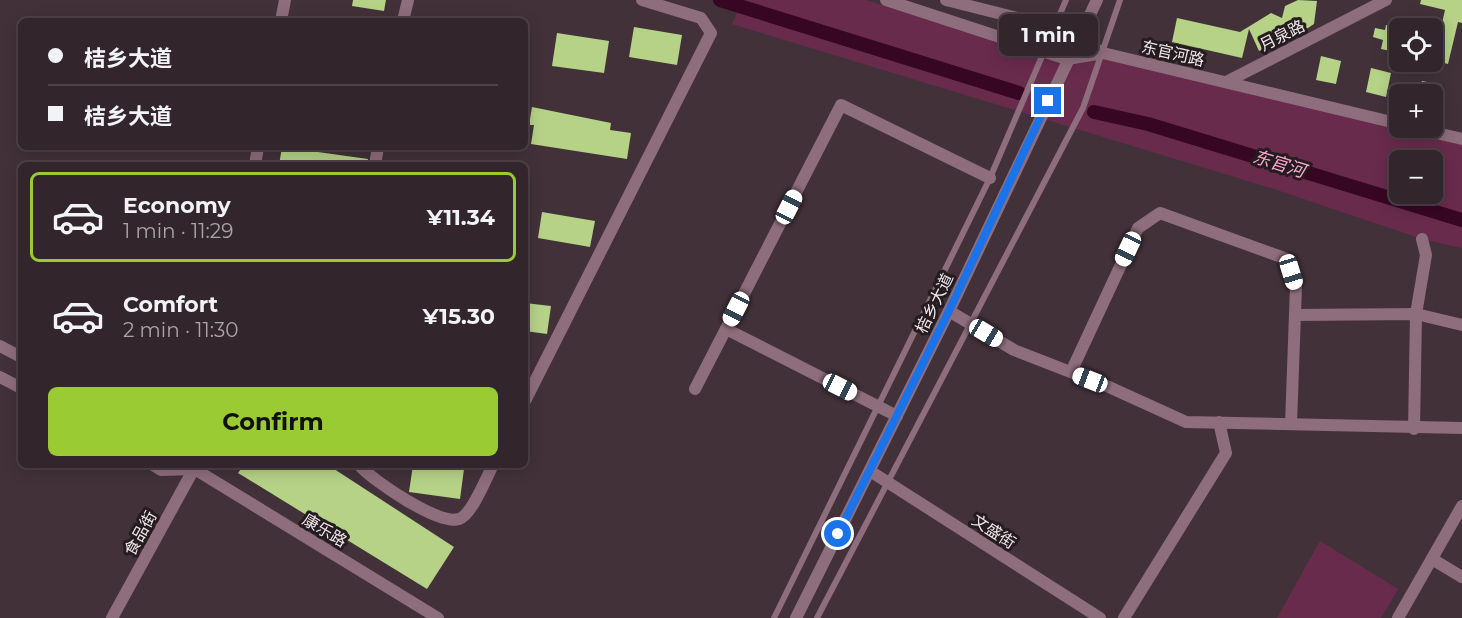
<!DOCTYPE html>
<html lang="en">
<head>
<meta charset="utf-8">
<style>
	:root { --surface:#32252b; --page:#3a2d33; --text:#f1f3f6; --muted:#a8a5a9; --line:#4d4247; --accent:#9bcb33 }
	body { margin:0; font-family:Montserrat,"Noto Sans SC",sans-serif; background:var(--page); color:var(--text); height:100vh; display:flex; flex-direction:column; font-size:22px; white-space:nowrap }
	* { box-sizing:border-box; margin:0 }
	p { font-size:20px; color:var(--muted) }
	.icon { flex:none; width:33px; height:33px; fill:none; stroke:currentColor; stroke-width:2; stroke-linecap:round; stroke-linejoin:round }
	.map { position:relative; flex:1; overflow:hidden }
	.sheet { position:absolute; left:18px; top:162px; width:510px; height:306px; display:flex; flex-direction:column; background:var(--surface); border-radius:9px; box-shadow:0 3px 15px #0003,0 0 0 2px var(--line) }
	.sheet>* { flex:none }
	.top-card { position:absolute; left:18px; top:18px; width:510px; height:132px; border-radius:9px; box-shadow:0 3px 15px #0003,0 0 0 2px var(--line); display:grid; align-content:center; height:132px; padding:0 30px; background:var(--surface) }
	.controls { position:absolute; left:1389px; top:18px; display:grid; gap:12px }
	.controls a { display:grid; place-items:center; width:54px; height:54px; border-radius:9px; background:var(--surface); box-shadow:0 3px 15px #0003,0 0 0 2px var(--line); font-size:30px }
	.end { position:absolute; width:27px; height:27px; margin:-14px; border:8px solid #1a73e8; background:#fff; box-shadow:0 0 0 3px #fff }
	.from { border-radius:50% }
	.bubble { position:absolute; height:42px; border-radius:9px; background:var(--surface); box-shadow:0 3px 15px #0003,0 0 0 2px var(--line); font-size:20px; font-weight:700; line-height:42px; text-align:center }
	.car { position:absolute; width:18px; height:36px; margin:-18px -9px; border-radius:8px; box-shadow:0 0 4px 2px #0007; background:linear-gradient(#fff 24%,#345 0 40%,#fff 0 76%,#345 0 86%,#fff 0) }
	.top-card b { display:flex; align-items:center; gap:21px; height:57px; font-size:22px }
	.top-card b+b { border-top:2px solid var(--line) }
	.top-card i { width:15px; height:15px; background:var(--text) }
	ul { padding:10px 0 0; list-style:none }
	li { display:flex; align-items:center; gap:18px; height:90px; margin:0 12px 9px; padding:0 18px; border:3px solid transparent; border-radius:9px }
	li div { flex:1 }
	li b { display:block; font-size:22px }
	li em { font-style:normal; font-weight:700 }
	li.current { border-color:var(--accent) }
	li>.icon { width:54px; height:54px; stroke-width:1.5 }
	.button { display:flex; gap:12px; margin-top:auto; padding:12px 30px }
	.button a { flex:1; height:69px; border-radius:9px; background:var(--accent); color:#111; font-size:24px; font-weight:700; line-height:69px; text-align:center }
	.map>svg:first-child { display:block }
	.green { fill:#692b4c; fill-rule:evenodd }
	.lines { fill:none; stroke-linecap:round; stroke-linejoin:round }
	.canal { stroke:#370623; stroke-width:14 }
	.building { fill:#b5d287 }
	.service { stroke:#8e6d7c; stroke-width:6 }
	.minor { stroke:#8e6d7c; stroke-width:12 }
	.tertiary { stroke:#8e6d7c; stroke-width:12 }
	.route { stroke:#1a73e8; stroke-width:8 }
	.labels { text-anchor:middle; stroke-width:6; stroke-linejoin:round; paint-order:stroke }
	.street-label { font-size:16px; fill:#f2e6eb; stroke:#241c1f }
	.water-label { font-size:18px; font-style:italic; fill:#f6a5cc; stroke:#241c1f }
</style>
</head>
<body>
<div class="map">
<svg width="1462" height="618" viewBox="0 0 1462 618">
	<rect width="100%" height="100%" fill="#423139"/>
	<g class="green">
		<path d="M742 0H866L1029 51 1103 53 1400 128H1415L1462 139V248L1422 239 1277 190 732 24ZM1400 160H1432V194H1400Z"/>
		<path d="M1320 541 1398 589 1381 618H1277Z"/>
	</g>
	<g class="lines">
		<g class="canal">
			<path d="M720 0 1019 93"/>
			<path d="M1094 112 1148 124 1462 220"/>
		</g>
	</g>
	<g class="building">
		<path d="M353 0H386L384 11 352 6Z"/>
		<path d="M1298 0 1317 1 1314 24 1297 35 1282 33 1280 41 1259 51 1249 29 1242 58 1172 42 1177 18 1240 32 1271 13 1282 18 1285 6Z"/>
		<path d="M1421 0H1462V23L1458 22 1448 64 1432 60V35L1439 36 1445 10 1420 4Z"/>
		<path d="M1386 25 1400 28V53L1381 49 1383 40 1373 37 1375 28 1385 30Z"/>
		<path d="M634 27 682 35 677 65 629 57Z"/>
		<path d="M557 33 609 41 604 73 552 66Z"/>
		<path d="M1321 56 1341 61 1336 84 1316 80Z"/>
		<path d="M1371 68 1391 73 1386 97 1366 92Z"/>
		<path d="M1422 81 1442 85 1439 94H1419Z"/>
		<path d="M532 107 611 123 610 130 631 133 627 159 531 144 534 125H529Z"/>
		<path d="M282 147 368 159 367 165H279Z"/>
		<path d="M542 212 595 221 590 247 538 238Z"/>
		<path d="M525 303 551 306 547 334 525 331Z"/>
		<path d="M244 465H328L454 547 427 589 238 473Z"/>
		<path d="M413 465 464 469 460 499 409 492Z"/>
	</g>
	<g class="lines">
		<g class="service">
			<path d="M774 618 990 178 1066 0"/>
			<path d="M817 618 1083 108 1120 0"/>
		</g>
		<g class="minor">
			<path d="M403 21 408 0"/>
			<path d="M1226 82 1386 0"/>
			<path d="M375 165 378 147"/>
			<path d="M949 311 1014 350 1109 387 1186 422 1462 428"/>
			<path d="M1295 315 1416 314 1462 325"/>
			<path d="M726 329 897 416"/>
			<path d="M1071 372 1138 228 1160 213 1287 259 1296 286 1291 424"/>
			<path d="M695 389 841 105 990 178"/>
			<path d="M525 401 711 33 701 18 642 0"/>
			<path d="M1414 429 1416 314 1426 255 1422 239"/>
			<path d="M359 465C372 480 439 526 459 519 472 515 486 478 493 465"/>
			<path d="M870 471 1100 618"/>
			<path d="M1432 559 1462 577"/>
			<path d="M1124 618 1226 453 1219 422"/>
			<path d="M1398 618 1462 506"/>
		</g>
		<g class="tertiary">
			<path d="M886 0 1067 59 1103 53"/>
			<path d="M946 0 1061 29 1103 53 1400 124"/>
			<path d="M281 21 285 0"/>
			<path d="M1415 128 1462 139"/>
			<path d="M255 165 258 147"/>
			<path d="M0 346 21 357"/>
			<path d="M0 377 21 388"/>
			<path d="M153 465 161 470 194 469"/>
			<path d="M188 465 438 618"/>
			<path d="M112 618 196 465"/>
			<path d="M796 618 949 311 1097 0"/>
		</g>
	</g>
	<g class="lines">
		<path class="route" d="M838 534 949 311 1048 101"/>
	</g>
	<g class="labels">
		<g class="street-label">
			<text transform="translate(1282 35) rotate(-27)" y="6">月泉路</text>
			<text transform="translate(1173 53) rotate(13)" y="6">东官河路</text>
			<text transform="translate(934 303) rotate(-64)" y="6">桔乡大道</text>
			<text transform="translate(325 530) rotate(31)" y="6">康乐路</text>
			<text transform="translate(994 531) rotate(33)" y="6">文盛街</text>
			<text transform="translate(140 533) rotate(-61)" y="6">食品街</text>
		</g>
		<g class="water-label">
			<text transform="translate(1279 164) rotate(17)" y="6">东官河</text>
		</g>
	</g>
</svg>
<div class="controls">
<a><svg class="icon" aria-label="locate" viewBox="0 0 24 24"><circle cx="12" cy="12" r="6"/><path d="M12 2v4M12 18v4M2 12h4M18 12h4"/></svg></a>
<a>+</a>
<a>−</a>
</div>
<i class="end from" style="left:838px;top:534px"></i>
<i class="end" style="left:1048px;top:101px"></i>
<div class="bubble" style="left:999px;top:14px;width:99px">1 min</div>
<i class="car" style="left:789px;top:207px;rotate:27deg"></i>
<i class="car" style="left:1128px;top:249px;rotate:205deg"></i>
<i class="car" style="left:1291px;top:272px;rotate:163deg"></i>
<i class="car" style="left:736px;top:309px;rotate:207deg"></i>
<i class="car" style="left:986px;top:333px;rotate:121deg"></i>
<i class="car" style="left:1090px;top:380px;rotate:291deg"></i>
<i class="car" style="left:840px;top:387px;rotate:117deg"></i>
<div class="top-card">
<b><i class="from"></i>桔乡大道</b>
<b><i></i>桔乡大道</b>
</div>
<section class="sheet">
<ul>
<li class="current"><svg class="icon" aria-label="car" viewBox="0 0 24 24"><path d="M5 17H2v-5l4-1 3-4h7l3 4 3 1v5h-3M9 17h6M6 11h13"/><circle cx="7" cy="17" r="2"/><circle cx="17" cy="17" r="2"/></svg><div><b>Economy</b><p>1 min · 11:29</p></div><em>¥11.34</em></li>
<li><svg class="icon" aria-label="car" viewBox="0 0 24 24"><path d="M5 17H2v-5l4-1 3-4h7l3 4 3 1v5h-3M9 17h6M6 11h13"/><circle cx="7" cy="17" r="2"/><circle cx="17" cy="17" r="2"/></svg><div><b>Comfort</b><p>2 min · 11:30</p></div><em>¥15.30</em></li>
</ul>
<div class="button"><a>Confirm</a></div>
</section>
</div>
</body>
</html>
